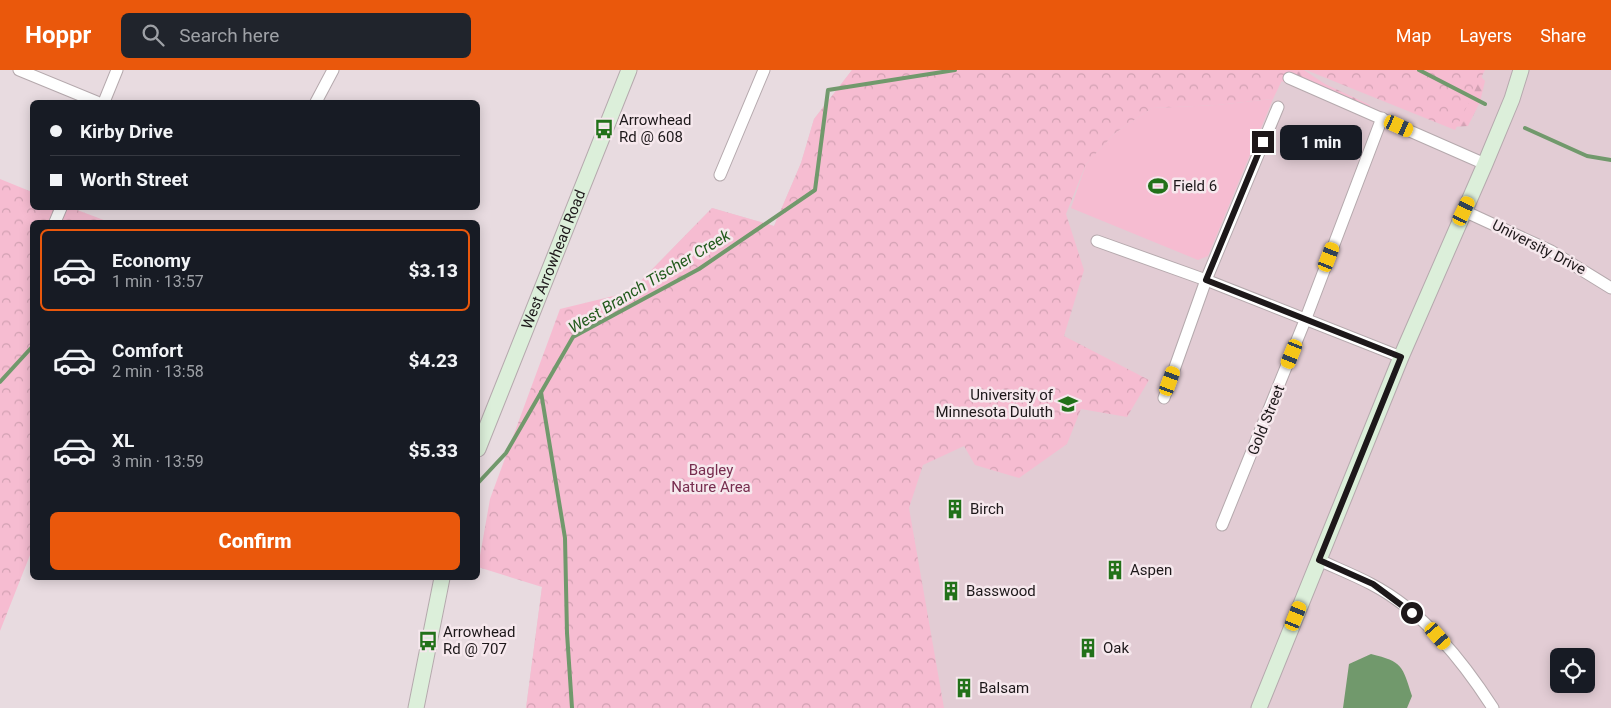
<!DOCTYPE html>
<html lang="en">
<head>
<meta charset="utf-8">
<style>
	:root { --surface:#171b24; --page:#20242c; --text:#f1f3f6; --muted:#9ea1a6; --line:#363941; --accent:#ea580c }
	body { margin:0; font-family:Roboto,sans-serif; background:var(--page); color:var(--text); height:100vh; display:flex; flex-direction:column; font-size:19px; white-space:nowrap }
	* { box-sizing:border-box; margin:0 }
	p { font-size:16px; color:var(--muted) }
	.icon { flex:none; width:28px; height:28px; fill:none; stroke:currentColor; stroke-width:2; stroke-linecap:round; stroke-linejoin:round }
	.map { position:relative; flex:1; overflow:hidden }
	.sheet { position:absolute; left:30px; top:150px; width:450px; height:360px; display:flex; flex-direction:column; background:var(--surface); border-radius:8px; box-shadow:0 2px 12px #0003 }
	.sheet>* { flex:none }
	.banner { position:absolute; left:30px; top:30px; width:450px; height:110px; border-radius:8px; box-shadow:0 2px 12px #0003; display:grid; align-content:center; height:110px; padding:0 20px; background:var(--surface) }
	.buttons { position:absolute; left:1550px; top:578px; display:grid; gap:10px }
	.buttons a { display:grid; place-items:center; width:45px; height:45px; border-radius:8px; background:var(--surface); box-shadow:0 2px 12px #0003; font-size:25px }
	.end { position:absolute; width:22px; height:22px; margin:-11px; border:6px solid #1d181a; background:#fff; box-shadow:0 0 0 2px #fff }
	.from { border-radius:50% }
	.bubble { position:absolute; height:35px; border-radius:8px; background:var(--surface); box-shadow:0 2px 12px #0003; font-size:16px; font-weight:800; line-height:35px; text-align:center }
	.car { position:absolute; width:15px; height:30px; margin:-15px -8px; border-radius:6px; box-shadow:0 0 4px 1px #0007; background:linear-gradient(#f5c518 24%,#345 0 40%,#f5c518 0 76%,#345 0 86%,#f5c518 0) }
	.banner b { display:flex; align-items:center; gap:18px; height:48px; font-size:19px }
	.banner b+b { border-top:1px solid var(--line) }
	.banner i { width:12px; height:12px; background:var(--text) }
	ul { padding:9px 0 0; list-style:none }
	li { display:flex; align-items:center; gap:15px; height:82px; margin:0 10px 8px; padding:0 10px; border:2px solid transparent; border-radius:8px }
	li div { flex:1 }
	li b { display:block; font-size:19px }
	li em { font-style:normal; font-weight:800 }
	li.current { border-color:var(--accent) }
	li>.icon { width:45px; height:45px; stroke-width:1.5 }
	.cta { display:flex; gap:10px; margin-top:auto; padding:10px 20px }
	.cta a { flex:1; height:58px; border-radius:8px; background:var(--accent); color:#fff; font-size:20px; font-weight:800; line-height:58px; text-align:center }
	header { display:flex; align-items:center; gap:30px; box-sizing:border-box; height:70px; padding:0 25px; background:var(--accent); color:#fff }
	header strong { font-size:24px }
	nav { display:flex; gap:28px; margin-inline-start:auto; font-size:18px }
	.search { width:350px; height:45px; background:var(--page); display:flex; align-items:center; gap:12px; box-sizing:border-box; padding:0 18px; border-radius:8px; color:var(--muted); font-size:19px }
	.map>svg:first-child { display:block }
	.built { fill:#e2ccd4; fill-rule:evenodd }
	.green { fill:#f6bcd1 }
	.forest { fill:url(#forest-firs) }
	.park { fill:url(#park-crowns) }
	.water { fill:#71996c }
	.lines { fill:none; stroke-linecap:round; stroke-linejoin:round }
	.stream { stroke:#71996c; stroke-width:4 }
	.street-casing { stroke:#b5a9ad; stroke-width:13 }
	.secondary-casing { stroke:#b5a9ad; stroke-width:17 }
	.street { stroke:#fff; stroke-width:11 }
	.secondary { stroke:#dcefda; stroke-width:15 }
	.route { stroke:#1d181a; stroke-width:6 }
	.labels { text-anchor:middle; stroke-width:5; stroke-linejoin:round; paint-order:stroke }
	.poi-label { font-size:15px; fill:#1d181a; stroke:#f6e8ed; text-anchor:start }
	.street-label { font-size:15px; fill:#1d181a; stroke:#f6e8ed }
	.park-label { font-size:15px; fill:#772d4f; stroke:#f6e8ed }
	.water-label { font-size:16px; font-style:italic; fill:#225a1c; stroke:#f6e8ed }
</style>
</head>
<body>
<header>
<strong>Hoppr</strong>
<div class="search"><svg class="icon" aria-label="search" viewBox="0 0 24 24"><circle cx="10" cy="10" r="6"/><path d="M15 15l6 6"/></svg>Search here</div>
<nav><a>Map</a><a>Layers</a><a>Share</a></nav>
</header>
<div class="map">
<svg width="1611" height="638" viewBox="0 0 1611 638">
	<defs>
		<pattern id="forest-firs" width="22" height="20" patternUnits="userSpaceOnUse" patternTransform="scale(1.25)"><rect width="22" height="20" fill="#f6bcd1"/><path d="M5 1l3.5 6h-7zM16 11l3.5 6h-7z" fill="#d2a1b3"/></pattern>
		<pattern id="park-crowns" width="20" height="18" patternUnits="userSpaceOnUse" patternTransform="scale(1.25)"><rect width="20" height="18" fill="#f6bcd1"/><path d="M2 6a3 3 0 1 1 6 0M12 15a3 3 0 1 1 6 0" fill="none" stroke="#d2a1b3"/></pattern>
	</defs>
	<rect width="100%" height="100%" fill="#e8dbe0"/>
	<path class="built" d="M852 0H1611V638H526L542 517 630 222 712 138 774 156 801 93 814 49ZM1559 586H1586V614H1559Z"/>
	<path class="green" d="M1273 29 1208 186 1198 190 1071 138 1086 94 1115 63 1152 38 1217 35Z"/>
	<g class="forest">
		<path d="M1255 0H1304L1325 14 1370 35 1371 48Z"/>
		<path d="M1475 0 1485 11 1480 32 1468 56 1450 57Z"/>
	</g>
	<g class="park">
		<path d="M852 0H1287L1273 29 1217 35 1152 38 1115 63 1086 94 1066 144 1084 200 1064 266 1149 310 1127 347 1081 339 1067 374 1019 408 975 395 964 376 923 395 909 438 944 638H526L542 517 478 497 490 429 560 239 630 222 712 138 774 156 801 93 814 49Z"/>
		<path d="M1306 0H1485L1455 60Z"/>
		<path d="M0 109 32 122V138H72L109 152H32V480L0 561Z"/>
	</g>
	<path class="water" d="M1371 584C1403 592 1402 595 1412 626L1407 638H1343L1349 594Z"/>
	<g class="lines">
		<g class="stream">
			<path d="M1419 0 1485 34"/>
			<path d="M1525 58 1587 86 1611 90"/>
			<path d="M0 312 32 277"/>
			<path d="M541 322 565 468 567 563 572 638"/>
			<path d="M478 413 506 383 573 267 699 199 815 120 828 20 955 0"/>
		</g>
		<defs>
			<g id="street">
				<path d="M19 0 97 32"/>
				<path d="M1289 8 1485 94"/>
				<path d="M104 32 117 0"/>
				<path d="M316 32 333 0"/>
				<path d="M720 105 764 0"/>
				<path d="M1464 141 1551 181 1611 218"/>
				<path d="M55 152 61 138"/>
				<path d="M1097 171 1206 210 1401 287"/>
				<path d="M1164 328 1206 210 1278 37"/>
				<path d="M1222 455 1306 248 1382 48"/>
				<path d="M1319 490C1336 498 1354 505 1371 514 1423 541 1462 590 1493 638"/>
			</g>
			<g id="secondary">
				<path id="s1" d="M478 379 629 0"/>
				<path d="M416 638 442 508"/>
				<path d="M1259 638 1401 287 1485 94 1512 29 1521 0"/>
			</g>
		</defs>
		<use href="#street" class="street-casing"/>
		<use href="#secondary" class="secondary-casing"/>
		<use href="#street" class="street"/>
		<use href="#secondary" class="secondary"/>
	</g>
	<g class="lines">
		<path class="route" d="M1263 72 1206 210 1401 287 1319 490 1373 514 1412 543"/>
	</g>
	<defs>
		<symbol id="bus-bare" viewBox="-9 -9 18 18"><path d="M-5-6H5V4H4V6H2V4H-2V6H-4V4H-5ZM-3.5-4V0h7V-4ZM-3.5 1.2v1.5H-2V1.2ZM2 1.2v1.5H3.5V1.2Z" fill="#227119" stroke="#f6e8ed" stroke-width="2.5" paint-order="stroke"/></symbol>
		<symbol id="stadium-bare" viewBox="-9 -9 18 18"><path d="M0-5a6.5 5 0 1 0 0 10a6.5 5 0 1 0 0-10ZM-3.5-1.8h7v3.6h-7Z" fill="#227119" stroke="#f6e8ed" stroke-width="2.5" paint-order="stroke"/></symbol>
		<symbol id="university-bare" viewBox="-9 -9 18 18"><path d="M0-5L7-2L0 1L-7-2ZM-4 1L0 2.5L4 1V4Q0 6-4 4Z" fill="#227119" stroke="#f6e8ed" stroke-width="2.5" paint-order="stroke"/></symbol>
		<symbol id="building-bare" viewBox="-9 -9 18 18"><path d="M-4-6H4V6H1V3H-1V6H-4ZM-2.5-4.3h1.7v1.8h-1.7ZM.8-4.3h1.7v1.8H.8ZM-2.5-1h1.7V.8h-1.7ZM.8-1h1.7V.8H.8Z" fill="#227119" stroke="#f6e8ed" stroke-width="2.5" paint-order="stroke"/></symbol>
	</defs>
	<g fill-rule="evenodd">
		<use href="#bus-bare" x="590" y="45" width="28" height="28"/>
		<use href="#stadium-bare" x="1144" y="102" width="28" height="28"/>
		<use href="#university-bare" x="1054" y="320" width="28" height="28"/>
		<use href="#building-bare" x="941" y="425" width="28" height="28"/>
		<use href="#building-bare" x="1101" y="486" width="28" height="28"/>
		<use href="#building-bare" x="937" y="507" width="28" height="28"/>
		<use href="#bus-bare" x="414" y="557" width="28" height="28"/>
		<use href="#building-bare" x="1074" y="564" width="28" height="28"/>
		<use href="#building-bare" x="950" y="604" width="28" height="28"/>
	</g>
	<g class="labels">
		<g class="poi-label">
			<text x="619" y="55">Arrowhead<tspan x="619" dy="17">Rd @ 608</tspan></text>
			<text x="1173" y="121">Field 6</text>
			<text x="1053" y="330" text-anchor="end">University of<tspan x="1053" dy="17">Minnesota Duluth</tspan></text>
			<text x="970" y="444">Birch</text>
			<text x="1130" y="505">Aspen</text>
			<text x="966" y="526">Basswood</text>
			<text x="443" y="567">Arrowhead<tspan x="443" dy="17">Rd @ 707</tspan></text>
			<text x="1103" y="583">Oak</text>
			<text x="979" y="623">Balsam</text>
		</g>
		<g class="street-label">
			<text transform="translate(1539 177) rotate(27)" y="5">University Drive</text>
			<text dy="5" stroke="none"><textPath href="#s1" startOffset="204">West Arrowhead Road</textPath></text>
			<text transform="translate(1266 350) rotate(-68)" y="5">Gold Street</text>
		</g>
		<g class="park-label">
			<text x="711" y="405">Bagley<tspan x="711" dy="17">Nature Area</tspan></text>
		</g>
		<g class="water-label">
			<text transform="translate(649 211) rotate(-31)" y="6">West Branch Tischer Creek</text>
		</g>
	</g>
</svg>
<div class="buttons">
<a><svg class="icon" aria-label="locate" viewBox="0 0 24 24"><circle cx="12" cy="12" r="6"/><path d="M12 2v4M12 18v4M2 12h4M18 12h4"/></svg></a>
</div>
<i class="end from" style="left:1412px;top:543px"></i>
<i class="end" style="left:1263px;top:72px"></i>
<div class="bubble" style="left:1280px;top:55px;width:82px">1 min</div>
<i class="car" style="left:1399px;top:56px;rotate:114deg"></i>
<i class="car" style="left:1464px;top:141px;rotate:25deg"></i>
<i class="car" style="left:1329px;top:187px;rotate:21deg"></i>
<i class="car" style="left:1292px;top:284px;rotate:202deg"></i>
<i class="car" style="left:1170px;top:311px;rotate:20deg"></i>
<i class="car" style="left:1296px;top:546px;rotate:22deg"></i>
<i class="car" style="left:1438px;top:566px;rotate:139deg"></i>
<div class="banner">
<b><i class="from"></i>Kirby Drive</b>
<b><i></i>Worth Street</b>
</div>
<section class="sheet">
<ul>
<li class="current"><svg class="icon" aria-label="car" viewBox="0 0 24 24"><path d="M5 17H2v-5l4-1 3-4h7l3 4 3 1v5h-3M9 17h6M6 11h13"/><circle cx="7" cy="17" r="2"/><circle cx="17" cy="17" r="2"/></svg><div><b>Economy</b><p>1 min · 13:57</p></div><em>$3.13</em></li>
<li><svg class="icon" aria-label="car" viewBox="0 0 24 24"><path d="M5 17H2v-5l4-1 3-4h7l3 4 3 1v5h-3M9 17h6M6 11h13"/><circle cx="7" cy="17" r="2"/><circle cx="17" cy="17" r="2"/></svg><div><b>Comfort</b><p>2 min · 13:58</p></div><em>$4.23</em></li>
<li><svg class="icon" aria-label="car" viewBox="0 0 24 24"><path d="M5 17H2v-5l4-1 3-4h7l3 4 3 1v5h-3M9 17h6M6 11h13"/><circle cx="7" cy="17" r="2"/><circle cx="17" cy="17" r="2"/></svg><div><b>XL</b><p>3 min · 13:59</p></div><em>$5.33</em></li>
</ul>
<div class="cta"><a>Confirm</a></div>
</section>
</div>
</body>
</html>
